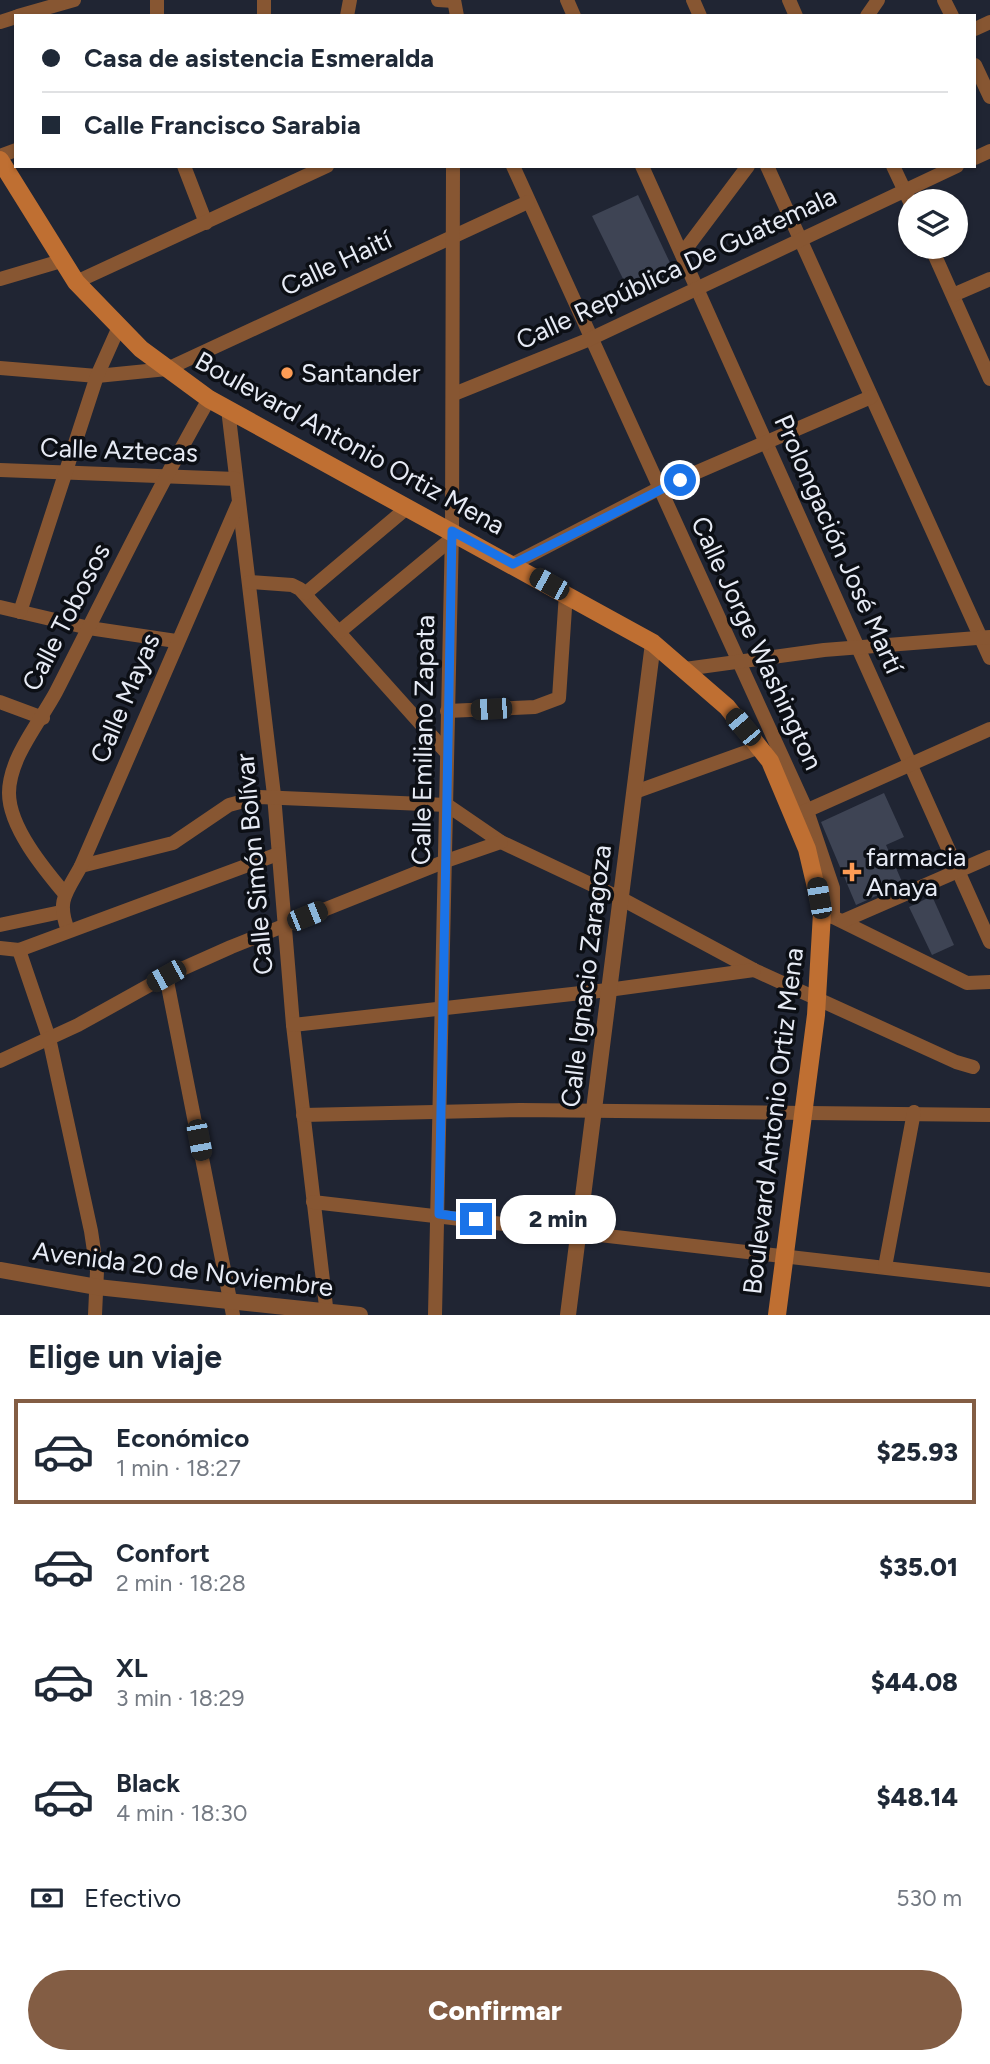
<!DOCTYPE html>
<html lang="es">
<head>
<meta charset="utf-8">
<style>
	:root { --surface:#fff; --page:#f6f6f7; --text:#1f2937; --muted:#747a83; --line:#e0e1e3; --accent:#835d44 }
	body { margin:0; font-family:Figtree,sans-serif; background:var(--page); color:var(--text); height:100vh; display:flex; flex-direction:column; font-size:26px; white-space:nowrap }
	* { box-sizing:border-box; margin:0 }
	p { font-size:23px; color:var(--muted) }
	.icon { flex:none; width:38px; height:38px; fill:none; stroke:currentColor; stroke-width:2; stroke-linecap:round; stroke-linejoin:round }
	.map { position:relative; height:1315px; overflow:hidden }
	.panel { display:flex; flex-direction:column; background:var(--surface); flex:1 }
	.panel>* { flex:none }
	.top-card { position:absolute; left:14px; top:14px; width:962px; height:154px; border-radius:0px; box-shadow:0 2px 5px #0004; display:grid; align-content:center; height:154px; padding:0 28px; background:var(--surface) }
	.tools { position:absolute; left:898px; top:189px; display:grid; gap:14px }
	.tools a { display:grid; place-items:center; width:70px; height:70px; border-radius:50%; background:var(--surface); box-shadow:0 2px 5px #0004; font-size:35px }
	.end { position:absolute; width:32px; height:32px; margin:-16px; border:9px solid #1a73e8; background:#fff; box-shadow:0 0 0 4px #fff }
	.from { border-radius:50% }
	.bubble { position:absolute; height:49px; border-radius:24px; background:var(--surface); box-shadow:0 2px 5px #0004; font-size:23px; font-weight:800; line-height:49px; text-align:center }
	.car { position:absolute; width:21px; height:42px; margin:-21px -10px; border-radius:9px; box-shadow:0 0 5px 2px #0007; background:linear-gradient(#222 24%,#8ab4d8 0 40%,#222 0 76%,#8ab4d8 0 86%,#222 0) }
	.top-card b { display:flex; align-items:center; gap:24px; height:66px; font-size:26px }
	.top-card b+b { border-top:2px solid var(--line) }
	.top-card i { width:18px; height:18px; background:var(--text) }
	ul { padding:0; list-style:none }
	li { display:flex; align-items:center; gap:21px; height:105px; margin:0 14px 10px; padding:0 14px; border:4px solid transparent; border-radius:0px }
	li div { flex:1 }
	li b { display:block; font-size:26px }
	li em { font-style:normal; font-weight:800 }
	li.on { border-color:var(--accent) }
	li>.icon { width:63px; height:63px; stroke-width:1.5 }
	h2 { padding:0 28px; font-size:32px; line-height:84px }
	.pay { display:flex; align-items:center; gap:18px; height:77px; padding:0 28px; font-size:26px }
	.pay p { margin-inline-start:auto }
	.action { display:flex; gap:14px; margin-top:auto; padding:14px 28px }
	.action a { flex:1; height:80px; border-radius:42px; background:var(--accent); color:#fff; font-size:28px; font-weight:800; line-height:80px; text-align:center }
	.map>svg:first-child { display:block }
	.building { fill:#3e4454 }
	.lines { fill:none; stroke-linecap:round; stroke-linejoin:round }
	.minor { stroke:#875632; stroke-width:14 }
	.tertiary { stroke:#875632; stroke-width:16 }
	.secondary { stroke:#bf6f32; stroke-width:18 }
	.route { stroke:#1a73e8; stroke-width:9 }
	.poi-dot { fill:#fd9c55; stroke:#0c0f15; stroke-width:2.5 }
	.labels { text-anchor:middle; stroke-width:7; stroke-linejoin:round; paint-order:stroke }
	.street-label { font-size:26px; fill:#e7ebf5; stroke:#0c0f15 }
	.poi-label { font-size:26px; fill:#e7ebf5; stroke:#0c0f15; text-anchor:start }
</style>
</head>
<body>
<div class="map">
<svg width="990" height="1315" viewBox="0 0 990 1315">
	<rect width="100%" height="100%" fill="#202533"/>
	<g class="building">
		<path d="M638 195 672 267 670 274 630 293 592 216Z"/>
		<path d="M884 793 904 837 886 845 903 884 856 905 821 822Z"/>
		<path d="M932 896 954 945 932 955 909 907Z"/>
	</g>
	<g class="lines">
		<g class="minor">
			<path d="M157 0V16"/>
			<path d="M438 0 454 1"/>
			<path d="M454 0 457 16"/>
			<path d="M567 0 574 16"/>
			<path d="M693 0 700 16"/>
			<path d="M789 0 796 16"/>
			<path d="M944 0 952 16"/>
			<path d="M18 16 74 0"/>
			<path d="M264 16V0"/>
			<path d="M347 16 350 0"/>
			<path d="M867 16 878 0"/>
			<path d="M0 22 16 17"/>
			<path d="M975 29 990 22"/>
			<path d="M975 65 990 97"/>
			<path d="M0 156 16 150"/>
			<path d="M975 158 990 151"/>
			<path d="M184 166 206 223"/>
			<path d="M513 166 807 811 833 888V917"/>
			<path d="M642 166C760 424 875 683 990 942"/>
			<path d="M767 166 990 658"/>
			<path d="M893 166 910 202"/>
			<path d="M931 247 990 379"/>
			<path d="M682 254 748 166"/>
			<path d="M0 279 61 261"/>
			<path d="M76 282 327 166"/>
			<path d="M953 295 990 279"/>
			<path d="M0 368 97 376 167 369 528 202"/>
			<path d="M454 394 590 339 957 166"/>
			<path d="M228 409 274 795 293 1025 327 1315"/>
			<path d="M0 470 236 479"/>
			<path d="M513 564 658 489 871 397"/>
			<path d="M249 582 292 585 300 589 446 752"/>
			<path d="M306 593 408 507"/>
			<path d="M0 607 89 628 176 641"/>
			<path d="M20 612 97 376 118 329"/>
			<path d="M339 632 450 540"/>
			<path d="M685 669 824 650 990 637"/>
			<path d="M0 702 43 718"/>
			<path d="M447 711 535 707 559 698 566 593"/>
			<path d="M635 792 760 747"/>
			<path d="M799 814 990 729"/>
			<path d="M81 866 173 843 229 805 259 797 447 805 501 842 620 898 754 970 956 1062 973 1067"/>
			<path d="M65 894C44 869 9 827 9 793 9 758 40 722 56 692 106 594 154 495 209 399"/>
			<path d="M827 914 967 983 990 982"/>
			<path d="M843 921 990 857"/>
			<path d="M0 925 61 912"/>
			<path d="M68 930C56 900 67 892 81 866L238 504"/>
			<path d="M0 948 19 950 278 854"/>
			<path d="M19 950 49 1038 91 1231 97 1271 95 1315"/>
			<path d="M166 976 233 1315"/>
			<path d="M293 1025 608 990 754 970"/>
			<path d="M0 1061 78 1025 166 976 231 947 446 861 501 842"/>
			<path d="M303 1115 520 1110 990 1115"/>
			<path d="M313 1202 990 1280"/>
			<path d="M885 1267 914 1112"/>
			<path d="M435 1315 452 531 453 166"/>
		</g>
		<g class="tertiary">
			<path d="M0 1270 97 1287 360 1315"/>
			<path d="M568 1315 653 643"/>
		</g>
		<path class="secondary" d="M0 160 76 282 141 349 209 399 653 643 727 707 770 761 807 849 822 913 816 1015 777 1315"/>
	</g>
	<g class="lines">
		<path class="route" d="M476 1219 439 1214 452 531 513 564 680 480"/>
	</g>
	<g class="poi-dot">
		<circle cx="287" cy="373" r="7"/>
		<path d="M848.5 861.5h7v7h7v7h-7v7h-7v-7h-7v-7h7z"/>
	</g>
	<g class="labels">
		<g class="street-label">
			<text transform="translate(336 263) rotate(-25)" y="9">Calle Haití</text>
			<text transform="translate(676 268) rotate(-25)" y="9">Calle República De Guatemala</text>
			<text transform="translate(350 443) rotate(29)" y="9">Boulevard Antonio Ortiz Mena</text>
			<text transform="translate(119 450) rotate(2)" y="9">Calle Aztecas</text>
			<text transform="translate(839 544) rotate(66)" y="9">Prolongación José Martí</text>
			<text transform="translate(66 617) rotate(-63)" y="9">Calle Tobosos</text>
			<text transform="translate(757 643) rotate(65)" y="9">Calle Jorge Washington</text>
			<text transform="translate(125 698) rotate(-67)" y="9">Calle Mayas</text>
			<text transform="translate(423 740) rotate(-89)" y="9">Calle Emiliano Zapata</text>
			<text transform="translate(254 864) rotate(-95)" y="9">Calle Simón Bolívar</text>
			<text transform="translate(586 976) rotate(-83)" y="9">Calle Ignacio Zaragoza</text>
			<text transform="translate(773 1121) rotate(-83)" y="9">Boulevard Antonio Ortiz Mena</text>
			<text transform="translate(183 1269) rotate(7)" y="9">Avenida 20 de Noviembre</text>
		</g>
		<g class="poi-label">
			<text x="301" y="382">Santander</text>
			<text x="866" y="866">farmacia<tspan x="866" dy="30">Anaya</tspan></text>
		</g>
	</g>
</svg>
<div class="tools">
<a><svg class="icon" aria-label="layers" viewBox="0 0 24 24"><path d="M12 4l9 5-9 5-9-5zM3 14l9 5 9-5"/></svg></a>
</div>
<i class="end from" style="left:680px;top:480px"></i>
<i class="end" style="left:476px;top:1219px"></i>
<div class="bubble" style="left:500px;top:1195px;width:116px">2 min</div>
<i class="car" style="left:549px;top:584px;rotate:299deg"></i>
<i class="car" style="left:491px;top:709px;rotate:267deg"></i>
<i class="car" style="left:743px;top:727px;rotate:320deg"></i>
<i class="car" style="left:819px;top:898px;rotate:350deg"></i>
<i class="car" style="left:307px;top:916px;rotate:68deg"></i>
<i class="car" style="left:166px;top:976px;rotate:241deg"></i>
<i class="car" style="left:199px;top:1140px;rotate:169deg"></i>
<div class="top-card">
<b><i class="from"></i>Casa de asistencia Esmeralda</b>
<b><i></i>Calle Francisco Sarabia</b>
</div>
</div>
<section class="panel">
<h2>Elige un viaje</h2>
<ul>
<li class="on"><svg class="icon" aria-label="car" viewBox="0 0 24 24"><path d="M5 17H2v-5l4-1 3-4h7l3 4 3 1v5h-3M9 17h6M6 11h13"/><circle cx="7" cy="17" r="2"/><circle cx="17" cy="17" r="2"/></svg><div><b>Económico</b><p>1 min · 18:27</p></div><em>$25.93</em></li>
<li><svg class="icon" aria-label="car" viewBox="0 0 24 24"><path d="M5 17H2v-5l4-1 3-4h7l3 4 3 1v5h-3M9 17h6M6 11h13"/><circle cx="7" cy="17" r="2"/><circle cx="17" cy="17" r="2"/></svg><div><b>Confort</b><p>2 min · 18:28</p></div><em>$35.01</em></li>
<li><svg class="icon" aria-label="car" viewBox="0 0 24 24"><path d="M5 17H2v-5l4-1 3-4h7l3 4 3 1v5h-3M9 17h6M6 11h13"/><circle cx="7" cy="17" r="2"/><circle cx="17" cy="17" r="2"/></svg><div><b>XL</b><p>3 min · 18:29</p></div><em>$44.08</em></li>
<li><svg class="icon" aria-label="car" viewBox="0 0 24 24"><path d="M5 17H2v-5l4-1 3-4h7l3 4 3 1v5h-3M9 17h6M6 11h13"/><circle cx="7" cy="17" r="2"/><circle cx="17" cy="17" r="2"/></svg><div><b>Black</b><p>4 min · 18:30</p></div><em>$48.14</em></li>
</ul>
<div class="pay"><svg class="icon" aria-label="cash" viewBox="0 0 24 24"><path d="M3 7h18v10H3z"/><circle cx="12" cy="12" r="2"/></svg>Efectivo<p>530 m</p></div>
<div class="action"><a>Confirmar</a></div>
</section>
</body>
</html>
